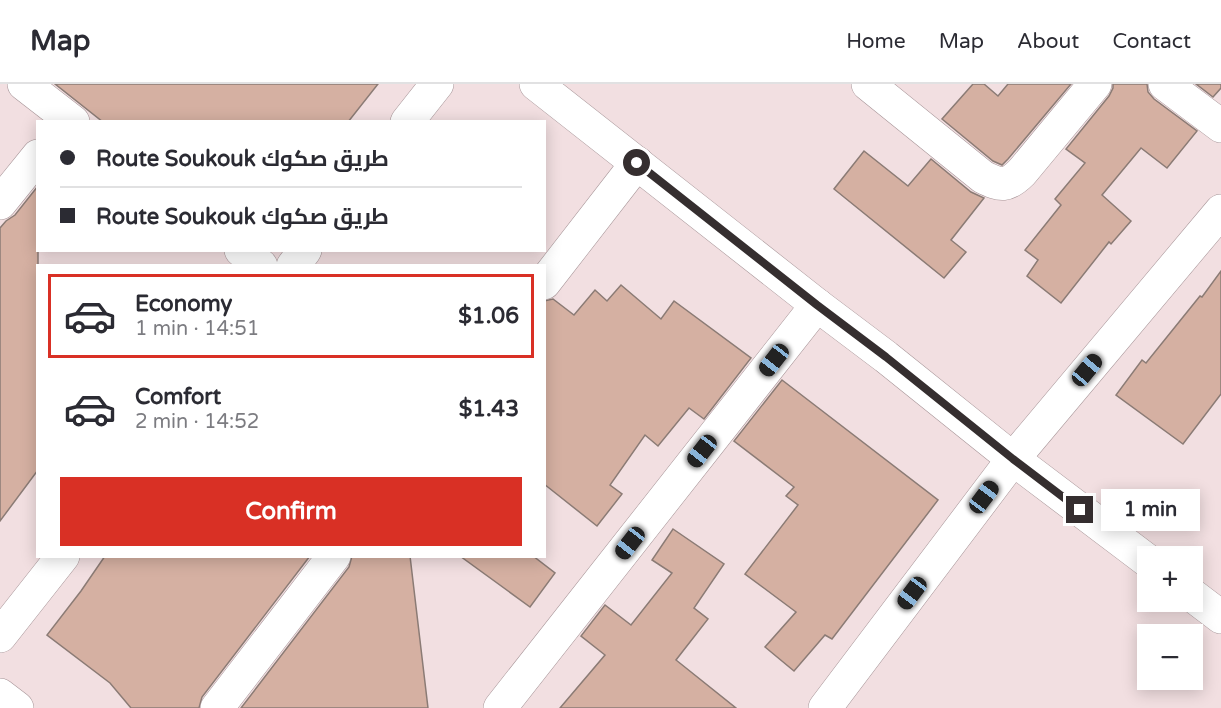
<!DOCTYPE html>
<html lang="en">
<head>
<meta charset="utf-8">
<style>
	:root { --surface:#fff; --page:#f7f7f7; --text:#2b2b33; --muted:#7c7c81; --line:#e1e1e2; --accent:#d93025 }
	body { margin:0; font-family:"Varela Round",Cairo,sans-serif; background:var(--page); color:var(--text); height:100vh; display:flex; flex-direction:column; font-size:22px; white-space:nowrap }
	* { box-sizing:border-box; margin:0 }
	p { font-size:20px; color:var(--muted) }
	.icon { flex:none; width:33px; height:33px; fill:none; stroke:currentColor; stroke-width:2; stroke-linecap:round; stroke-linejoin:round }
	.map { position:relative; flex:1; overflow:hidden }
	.drawer { position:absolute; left:36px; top:180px; width:510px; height:294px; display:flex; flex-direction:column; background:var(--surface); border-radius:0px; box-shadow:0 3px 15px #0003 }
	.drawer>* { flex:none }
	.top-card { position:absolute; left:36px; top:36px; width:510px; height:132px; border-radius:0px; box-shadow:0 3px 15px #0003; display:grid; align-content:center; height:132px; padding:0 24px; background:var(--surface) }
	.buttons { position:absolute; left:1137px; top:462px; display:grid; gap:12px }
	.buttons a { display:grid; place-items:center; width:66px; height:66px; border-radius:0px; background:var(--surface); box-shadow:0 3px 15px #0003; font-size:30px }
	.end { position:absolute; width:27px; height:27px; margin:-14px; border:8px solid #352e2f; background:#fff; box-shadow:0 0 0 3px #fff }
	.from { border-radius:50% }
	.bubble { position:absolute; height:42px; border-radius:0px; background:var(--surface); box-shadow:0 3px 15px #0003; font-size:20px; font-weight:700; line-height:42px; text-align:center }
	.car { position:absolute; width:18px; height:36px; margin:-18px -9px; border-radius:8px; box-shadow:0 0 4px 2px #0007; background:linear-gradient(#222 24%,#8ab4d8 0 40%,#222 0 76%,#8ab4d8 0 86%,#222 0) }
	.top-card b { display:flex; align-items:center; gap:21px; height:57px; font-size:22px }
	.top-card b+b { border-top:2px solid var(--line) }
	.top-card i { width:15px; height:15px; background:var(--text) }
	ul { padding:10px 0 0; list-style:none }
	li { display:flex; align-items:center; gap:18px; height:84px; margin:0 12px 9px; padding:0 12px; border:3px solid transparent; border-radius:0px }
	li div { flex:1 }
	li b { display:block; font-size:22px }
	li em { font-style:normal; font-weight:700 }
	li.selected { border-color:var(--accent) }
	li>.icon { width:54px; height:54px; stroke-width:1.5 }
	.action { display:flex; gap:12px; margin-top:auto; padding:12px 24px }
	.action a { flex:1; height:69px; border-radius:0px; background:var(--accent); color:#fff; font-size:24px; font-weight:700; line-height:69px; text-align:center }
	header { display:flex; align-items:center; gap:36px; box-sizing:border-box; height:84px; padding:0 30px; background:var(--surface); border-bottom:2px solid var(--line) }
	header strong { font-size:28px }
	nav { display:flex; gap:33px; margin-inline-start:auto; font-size:21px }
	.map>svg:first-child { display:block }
	.building { fill:#d5b0a2; stroke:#8b7b75; stroke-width:1.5 }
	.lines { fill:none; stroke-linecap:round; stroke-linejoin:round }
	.minor-casing { stroke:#a79598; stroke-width:34 }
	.tertiary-casing { stroke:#a79598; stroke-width:34 }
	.minor { stroke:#fff; stroke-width:33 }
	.tertiary { stroke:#fff; stroke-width:33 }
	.route { stroke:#352e2f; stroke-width:8 }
</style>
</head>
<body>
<header>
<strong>Map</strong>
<nav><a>Home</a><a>Map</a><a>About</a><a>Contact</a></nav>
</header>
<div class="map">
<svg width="1221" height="624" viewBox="0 0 1221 624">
	<rect width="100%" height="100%" fill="#f2dfe1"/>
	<g class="building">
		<path d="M55 0H378L348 38H103Z"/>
		<path d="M973 0H984L998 12 1008 0H1071L1008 75 1002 81 993 77 942 35Z"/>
		<path d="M1113 0H1147L1148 8 1154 15 1197 47 1167 84 1141 64 1102 111 1131 137 1111 160 1109 158 1061 219 1027 192 1038 176 1025 166 1061 121 1055 115 1085 79 1066 65 1109 12 1113 4Z"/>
		<path d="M1196 0H1221V4L1213 13Z"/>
		<path d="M864 67 908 102 931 75 971 108 984 114 951 156 966 168 944 194 834 105Z"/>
		<path d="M38 102V386L0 437V144L6 137 15 131Z"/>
		<path d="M1221 187V310L1183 360 1116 311 1142 276 1146 279 1200 212 1202 213Z"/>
		<path d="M621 201 661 235 674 217 751 274 704 335 689 324 658 362 645 351 610 401 622 410 597 442 544 400V217L553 215 574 231 595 206 607 217Z"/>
		<path d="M782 296 938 416 832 555 825 551 794 587 765 563 796 528 745 490 798 421 786 412 794 403 734 357Z"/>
		<path d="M673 445 724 480 694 524 708 535 676 576 736 624H560L605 571 581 552 605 521 631 541 672 489 652 476Z"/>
		<path d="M105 472H310L202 613 199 624H131L110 599 47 551 81 507Z"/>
		<path d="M352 472H410L428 624H241L349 483Z"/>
		<path d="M460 472H533L555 489 530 523Z"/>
	</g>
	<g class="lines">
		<defs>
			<g id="minor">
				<path d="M24 0 73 38"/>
				<path d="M868 0 983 93C1001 102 1007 103 1022 88L1095 0"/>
				<path d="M1165 0 1221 42"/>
				<path d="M407 38 437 0"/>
				<path d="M0 119 38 72"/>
				<path d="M241 166 261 182"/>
				<path d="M293 182 305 166"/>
				<path d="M544 199 637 79"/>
				<path d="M0 552 63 472"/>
				<path d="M0 611 17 624"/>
				<path d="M217 624 334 472"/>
				<path d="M500 624 817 221"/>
				<path d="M825 624 1013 375 1221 127"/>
			</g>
			<g id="tertiary">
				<path d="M536 0 817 221 886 273 1013 375 1148 477"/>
				<path d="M1192 511 1221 533"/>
			</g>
		</defs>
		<use href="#minor" class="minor-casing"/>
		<use href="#tertiary" class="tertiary-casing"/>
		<use href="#minor" class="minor"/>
		<use href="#tertiary" class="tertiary"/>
	</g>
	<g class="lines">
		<path class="route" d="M637 79 817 221 886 273 1013 375 1080 426"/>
	</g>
</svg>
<div class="buttons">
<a>+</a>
<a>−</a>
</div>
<i class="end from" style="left:637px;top:79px"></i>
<i class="end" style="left:1080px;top:426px"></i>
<div class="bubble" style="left:1101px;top:405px;width:99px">1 min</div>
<i class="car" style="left:774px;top:276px;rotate:218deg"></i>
<i class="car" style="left:1087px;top:286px;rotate:40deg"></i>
<i class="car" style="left:702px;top:367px;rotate:218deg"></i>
<i class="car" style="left:984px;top:413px;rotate:37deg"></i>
<i class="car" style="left:630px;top:459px;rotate:218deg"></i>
<i class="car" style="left:912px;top:509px;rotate:217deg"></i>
<div class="top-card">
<b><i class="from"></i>Route Soukouk طريق صكوك</b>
<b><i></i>Route Soukouk طريق صكوك</b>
</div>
<section class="drawer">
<ul>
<li class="selected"><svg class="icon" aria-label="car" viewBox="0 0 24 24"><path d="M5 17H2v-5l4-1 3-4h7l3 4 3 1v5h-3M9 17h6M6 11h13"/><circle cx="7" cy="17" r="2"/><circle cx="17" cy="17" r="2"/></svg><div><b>Economy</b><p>1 min · 14:51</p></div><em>$1.06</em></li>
<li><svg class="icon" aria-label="car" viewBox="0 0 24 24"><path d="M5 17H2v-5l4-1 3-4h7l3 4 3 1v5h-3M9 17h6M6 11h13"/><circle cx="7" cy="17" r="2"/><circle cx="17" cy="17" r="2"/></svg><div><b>Comfort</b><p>2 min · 14:52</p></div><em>$1.43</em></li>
</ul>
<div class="action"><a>Confirm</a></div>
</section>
</div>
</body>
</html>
